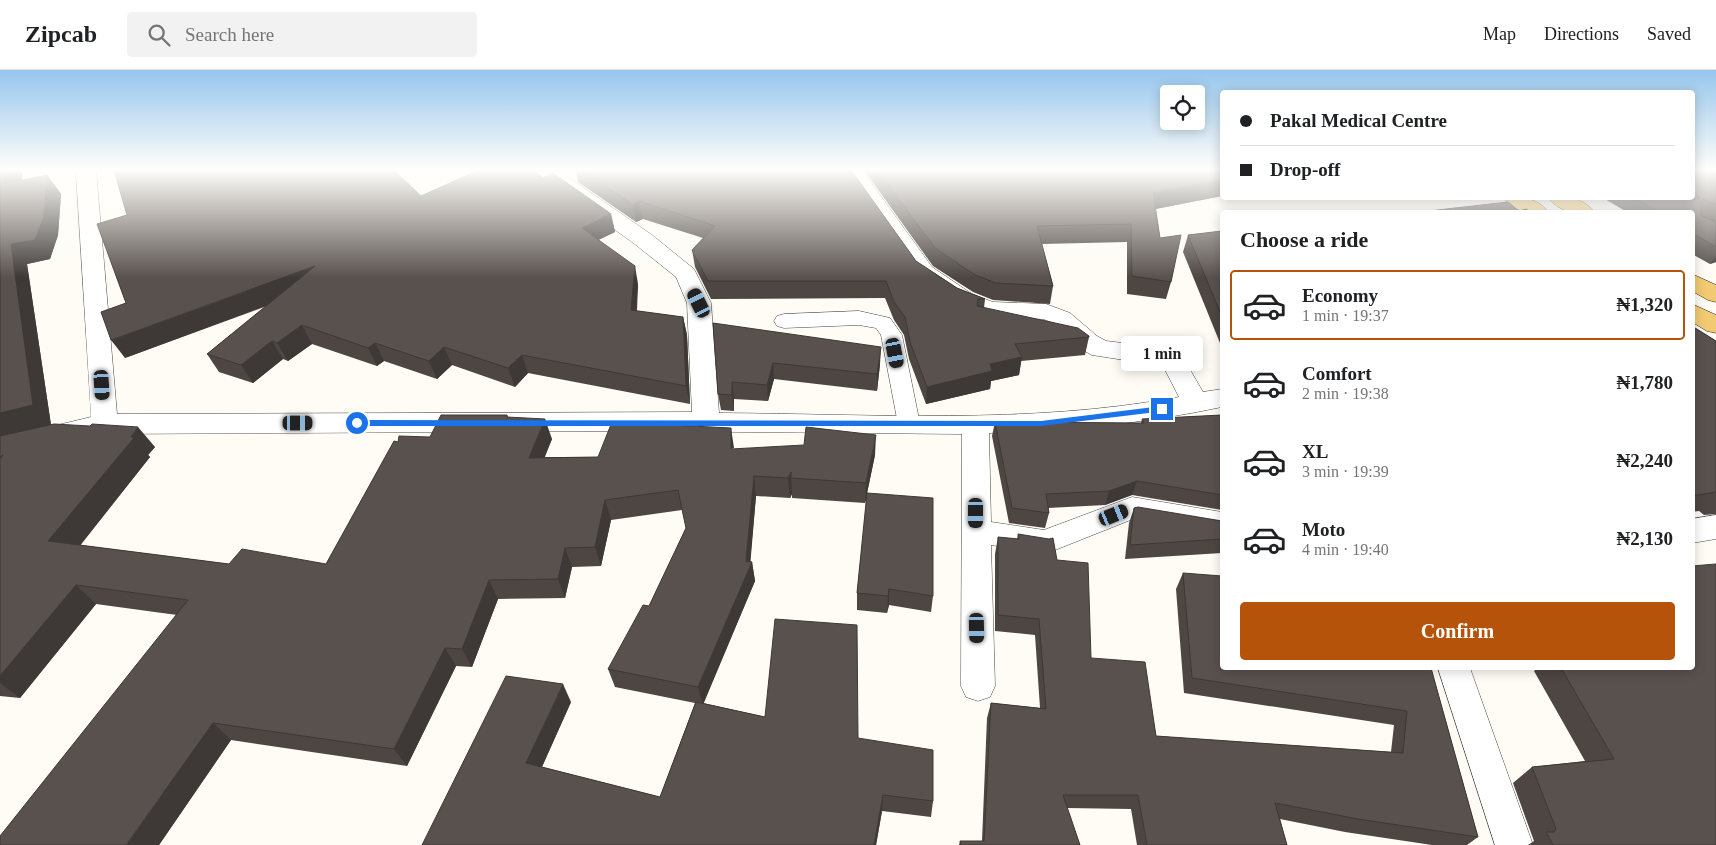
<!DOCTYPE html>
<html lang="en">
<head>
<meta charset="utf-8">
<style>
	:root { --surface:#fff; --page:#f2f2f2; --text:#202124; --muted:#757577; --line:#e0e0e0; --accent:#b45309 }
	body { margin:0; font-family:"Times New Roman",serif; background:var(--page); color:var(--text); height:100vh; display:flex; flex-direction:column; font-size:19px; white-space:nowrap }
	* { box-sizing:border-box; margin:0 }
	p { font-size:16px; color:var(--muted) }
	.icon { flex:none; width:28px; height:28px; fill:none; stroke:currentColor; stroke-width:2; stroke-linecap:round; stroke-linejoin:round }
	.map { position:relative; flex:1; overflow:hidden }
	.details { position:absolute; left:1220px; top:140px; width:475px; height:460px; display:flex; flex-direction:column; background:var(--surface); border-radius:5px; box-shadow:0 2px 12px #0003 }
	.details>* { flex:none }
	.top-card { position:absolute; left:1220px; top:20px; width:475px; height:110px; border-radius:5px; box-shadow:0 2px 12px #0003; display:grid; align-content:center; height:110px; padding:0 20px; background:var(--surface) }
	.buttons { position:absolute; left:1160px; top:15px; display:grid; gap:10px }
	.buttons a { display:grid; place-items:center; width:45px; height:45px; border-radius:5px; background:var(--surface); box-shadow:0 2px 12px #0003; font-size:25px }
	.end { position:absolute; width:22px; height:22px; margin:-11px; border:6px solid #1a73e8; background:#fff; box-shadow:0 0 0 2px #fff }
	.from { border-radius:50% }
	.bubble { position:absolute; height:35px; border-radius:5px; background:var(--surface); box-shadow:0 2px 12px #0003; font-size:16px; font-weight:700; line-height:35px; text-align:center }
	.car { position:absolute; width:15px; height:30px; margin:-15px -8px; border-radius:6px; box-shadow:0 0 4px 1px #0007; background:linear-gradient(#222 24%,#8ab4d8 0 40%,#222 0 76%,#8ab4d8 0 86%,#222 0) }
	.top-card b { display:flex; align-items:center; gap:18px; height:48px; font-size:19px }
	.top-card b+b { border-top:1px solid var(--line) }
	.top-card i { width:12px; height:12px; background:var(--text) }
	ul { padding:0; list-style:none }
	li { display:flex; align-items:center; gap:15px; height:70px; margin:0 10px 8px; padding:0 10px; border:2px solid transparent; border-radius:5px }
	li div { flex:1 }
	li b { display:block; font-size:19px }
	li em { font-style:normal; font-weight:700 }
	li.selected { border-color:var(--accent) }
	li>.icon { width:45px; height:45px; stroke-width:1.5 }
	h2 { padding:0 20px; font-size:22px; line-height:60px }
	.primary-button { display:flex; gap:10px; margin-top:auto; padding:10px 20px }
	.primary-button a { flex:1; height:58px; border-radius:5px; background:var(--accent); color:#fff; font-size:20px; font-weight:700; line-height:58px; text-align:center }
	header { display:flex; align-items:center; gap:30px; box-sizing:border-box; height:70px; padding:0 25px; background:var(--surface); border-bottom:1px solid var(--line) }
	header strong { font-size:24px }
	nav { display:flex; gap:28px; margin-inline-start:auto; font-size:18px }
	.search { width:350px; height:45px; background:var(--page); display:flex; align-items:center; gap:12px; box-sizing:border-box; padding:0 18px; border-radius:5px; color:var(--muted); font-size:19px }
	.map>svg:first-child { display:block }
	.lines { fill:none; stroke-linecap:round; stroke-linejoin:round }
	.lane-casing { stroke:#444; stroke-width:1 }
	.street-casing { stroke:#444; stroke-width:1 }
	.primary-casing { stroke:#222; stroke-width:1 }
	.lane { fill:#fff; fill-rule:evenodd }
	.street { fill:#fff; fill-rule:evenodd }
	.primary { fill:#f2ca71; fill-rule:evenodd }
	.wall { fill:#4d4642 }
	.shaded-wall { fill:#3e3936 }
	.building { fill:#59514d; stroke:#3e3936 }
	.route { fill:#1a73e8 }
</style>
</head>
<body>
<header>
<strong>Zipcab</strong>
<div class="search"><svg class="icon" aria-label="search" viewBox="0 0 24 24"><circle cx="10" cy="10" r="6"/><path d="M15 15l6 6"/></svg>Search here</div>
<nav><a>Map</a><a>Directions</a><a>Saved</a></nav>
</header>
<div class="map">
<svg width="1716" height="775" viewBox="0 0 1716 775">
	<rect width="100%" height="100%" fill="#fefcf5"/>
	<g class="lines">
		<defs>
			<path id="lane" d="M859 241 890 248 902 265 920 354 917 360 909 362 901 360 898 354 881 265 876 258 859 255 784 258 777 256 774 251 777 246 784 244Z"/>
			<g id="street">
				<path d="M76 100H96L117 344 692 342 687 233 676 207 636 175 538 104 535 100H558L652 165 694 199 711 233 719 343C872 344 1028 355 1179 327L1163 296 1092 285 1079 278 1054 253 1043 249 990 247 956 234 916 207 842 100H862L932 197 972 224 993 232 1046 234 1070 243 1097 266 1106 271 1155 277 1181 284 1203 322 1222 319V337C1146 353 1068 361 989 363L991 452 1044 460 1132 427 1222 442V464L1133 449 1045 484 991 475 995 616 990 627 978 631 966 627 961 616 962 364 632 361 105 364 0 389V369L91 347Z"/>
				<path d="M1716 445V469L1692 473V449Z"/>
				<path d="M1438 598H1470L1533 775H1495Z"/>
			</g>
			<g id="primary">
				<path d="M1504 128C1519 126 1537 127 1548 142 1532 144 1514 143 1504 128Z"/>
				<path d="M1549 128C1565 126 1583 127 1594 142 1578 144 1559 143 1549 128Z"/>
				<path d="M1692 204 1716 215V232L1708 230 1692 221Z"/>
				<path d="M1692 234 1716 245V263L1707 261 1692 252Z"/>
			</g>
		</defs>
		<use href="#lane" class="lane-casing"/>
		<use href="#street" class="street-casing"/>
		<use href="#primary" class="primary-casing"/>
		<use href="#lane" class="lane"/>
		<use href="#street" class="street"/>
		<use href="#primary" class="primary"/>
	</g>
	<g class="wall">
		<path d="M0 100 22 110 47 105 61 124 58 165 50 189 27 194 51 355 155 377 148 385 150 387 80 475 229 494H326L398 372 430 367 507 345 508 347 552 369 544 387H598L734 379 875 385 867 423 933 526 931 542 889 535 887 543 857 540V523L867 427 865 433 792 428V424L790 428 756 426 750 491 752 492 755 511 703 633 858 668 933 731 931 747 882 741 876 775H422L571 632 542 697 660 727 695 633 615 617 608 599 649 536 686 458 682 440 611 450 601 496 572 497 565 528 498 529 472 597 456 596 407 696 231 670 159 775 177 545 96 534 20 628 0 626Z"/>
		<path d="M576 100H851L916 191 957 218 985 229 984 238 1089 267 1085 285 1021 291 1019 305 991 311 990 319 926 334 909 289 904 265 894 250 885 228 711 229 695 197 692 180 703 168 643 149 636 152 578 112Z"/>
		<path d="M864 100H1222V126L1156 139 1160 168 1171 212 1166 229 1127 224V172L1042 174 1053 216 1050 234 993 230 973 222 933 196Z"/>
		<path d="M1692 100H1716V192L1710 194 1692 184V142H1627L1603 128H1692Z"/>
		<path d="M543 108 611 144 615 162 598 170 638 214 637 241 683 247 687 265 690 334 528 303 515 317 452 295 437 309 384 291 377 296 312 274 288 291 283 289 253 313 219 302 207 284 267 236 125 288 421 126Z"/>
		<path d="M1222 161V278L1183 182 1188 165Z"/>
		<path d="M713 253 880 294 877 321 774 309 768 331 734 329V341L721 340 718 324Z"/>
		<path d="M1692 256 1716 271V444L1704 445 1699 441 1692 442Z"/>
		<path d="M1222 345V443V440L1132 425 1105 435 1048 438 1049 443 1045 458 1009 453 992 366 995 352 1141 353 1142 349Z"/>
		<path d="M1134 438 1222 451V483L1125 489 1129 453Z"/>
		<path d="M1018 464 1057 490 1091 588 1156 666 1391 682 1394 655 1184 623 1176 519 1183 503 1222 598H1431L1478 767 1467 775H1432L1345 762 1280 749 1287 775H1137L1131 739 1067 738 1080 775H959L960 771H982L987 648 991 633 1040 638 1035 565 995 561V484L998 467 1017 469Z"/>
		<path d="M1538 598H1692L1716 775H1528L1534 771 1513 713 1532 697 1585 691 1534 601Z"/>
	</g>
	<g class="shaded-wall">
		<path d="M7 100H23L20 133 5 114Z"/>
		<path d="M47 105 61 124 58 165 50 189 27 194 51 355 0 367V343L11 174Z"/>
		<path d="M1222 110V126L1149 140 1153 123Z"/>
		<path d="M639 131 643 149 636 152 633 135Z"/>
		<path d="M611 144 615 162 586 176 582 158Z"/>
		<path d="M1716 187V192L1710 194Z"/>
		<path d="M315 196 324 214 125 288 111 270Z"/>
		<path d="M635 196 638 214 635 258 631 240Z"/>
		<path d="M683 247 687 265 690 334 686 316Z"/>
		<path d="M302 255 312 274 288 291 277 273Z"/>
		<path d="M272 271 283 289 253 313 241 295Z"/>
		<path d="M375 273 384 291 377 296 368 278Z"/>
		<path d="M444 277 452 295 437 309 429 291Z"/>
		<path d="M881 277 880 294 877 321V304Z"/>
		<path d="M522 285 528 303 515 317 508 298Z"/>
		<path d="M1022 287 1019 305 991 311 990 319 926 334 927 317 990 294Z"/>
		<path d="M773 293 774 309 768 331 767 315Z"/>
		<path d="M732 312 734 329V341L732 325Z"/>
		<path d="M545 349 552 369 537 407 529 388Z"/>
		<path d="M138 357 155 377 148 385 150 387 68 491 48 471Z"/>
		<path d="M731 358 734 378 731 379Z"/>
		<path d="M876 365 875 385 865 433 866 413Z"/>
		<path d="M791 402V408L792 424 790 428 788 408Z"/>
		<path d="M754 406 756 426 750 497 752 492 755 511 703 635 698 617 746 491Z"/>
		<path d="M1137 411 1132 425 1105 435 1109 421Z"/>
		<path d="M605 430 611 450 601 496 595 477Z"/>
		<path d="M565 478 572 497 565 528 558 509Z"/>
		<path d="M489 510 498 529 472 597 462 579Z"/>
		<path d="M76 515 96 534 20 628 0 613V606Z"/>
		<path d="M889 519V535L887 543 888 526Z"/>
		<path d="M445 578 456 596 407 696 394 679Z"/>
		<path d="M563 614 571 632 536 710 526 693Z"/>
		<path d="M213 653 231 670 159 775H126Z"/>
		<path d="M883 725 882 741 876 775H874Z"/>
	</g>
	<g class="building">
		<path d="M0 100H7L5 114 47 105 44 146 35 170 11 174 33 335 0 343Z"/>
		<path d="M114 100H394L421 126 479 100H534L543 108 553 103 611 144 582 158 635 196 631 240 683 247 686 316 522 285 508 298 444 277 429 291 375 273 368 278 302 255 277 273 272 271 241 295 207 284 315 196 111 270 101 242 126 233 97 154 127 145Z"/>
		<path d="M582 100H851L916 191 957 218 985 229H978L977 236 1078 258 1089 266V267L1015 274 1022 287 990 294 992 301 927 317 910 272 905 247 894 232 886 211H708L692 180 715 156 639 131 633 135Z"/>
		<path d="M877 100H1222V110L1153 123 1160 168 1181 165 1171 212 1132 206 1131 154 1037 156 1053 216 996 213 975 205 935 178Z"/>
		<path d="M1692 100H1716V134L1703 129 1701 131V146L1716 152V177L1692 163V142H1659L1635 128H1668L1672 129 1692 130 1700 128 1692 120Z"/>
		<path d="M1508 132 1519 141 1526 139 1531 142H1420Z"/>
		<path d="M1222 161V247L1188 165Z"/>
		<path d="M713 253 881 277 877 304 773 293 767 315 732 312V325L718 324Z"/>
		<path d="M1692 256 1716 271V422L1692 426Z"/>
		<path d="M441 345H507V347L545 349 529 388 598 387 612 352 731 358V379L804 375 806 357 876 365 866 413 791 408V402L788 408 754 406 746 491 752 492 698 617 608 599 643 535 649 536 686 458 678 420 605 430 595 477 565 478 558 509 489 510 462 579 445 578 394 679 213 653 126 775H0V766L188 530 76 515 0 606V389L3 385 0 387V366L54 354 90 356 92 354 138 357 131 367 134 368 48 471 229 494 242 479 326 494 394 371 398 372 399 366 430 367Z"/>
		<path d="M1222 345V425L1137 411 1109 421 1046 424 1049 443 1012 438 995 352 1144 353 1142 349Z"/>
		<path d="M867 423 933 428V526L889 519 888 526 857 523Z"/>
		<path d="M1138 437 1222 451V469L1130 475 1134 438Z"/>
		<path d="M1018 464 1049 469 1053 468 1057 490 1088 493 1091 588 1145 592 1156 666 1403 683 1407 641 1192 608 1183 503 1222 506V598H1431L1478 767 1358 749 1275 733 1287 775H1147L1138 725H1063L1080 775H961L960 771H984L991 633 1046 639 1039 549 998 545V467L1019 469Z"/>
		<path d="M1716 494V775H1553L1546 762H1554L1556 759 1532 697 1614 689 1561 598H1692V496Z"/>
		<path d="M775 549 857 555 858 668 933 680V731L883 725 874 775H422L506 606 563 614 526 693 660 727 696 632 765 647Z"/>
	</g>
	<linearGradient id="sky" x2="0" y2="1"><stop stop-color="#96c6ed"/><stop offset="0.48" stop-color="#fffefa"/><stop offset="1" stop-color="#fffefa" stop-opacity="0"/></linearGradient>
	<rect width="1716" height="208" fill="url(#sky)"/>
	<path class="route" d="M1162 336 1166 339 1165 341 1041 356H357L353 353 357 350 1041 351Z"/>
</svg>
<div class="buttons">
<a><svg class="icon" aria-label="locate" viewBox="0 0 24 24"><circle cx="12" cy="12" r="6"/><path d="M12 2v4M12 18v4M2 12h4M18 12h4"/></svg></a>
</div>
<i class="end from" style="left:357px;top:353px"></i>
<i class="end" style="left:1162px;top:339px"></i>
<div class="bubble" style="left:1121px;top:266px;width:82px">1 min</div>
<i class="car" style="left:699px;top:233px;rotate:334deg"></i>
<i class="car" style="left:895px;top:283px;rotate:169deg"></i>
<i class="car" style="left:102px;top:315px;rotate:176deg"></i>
<i class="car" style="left:298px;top:353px;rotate:90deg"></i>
<i class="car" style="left:976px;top:443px;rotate:180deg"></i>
<i class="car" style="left:1114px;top:445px;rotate:68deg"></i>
<i class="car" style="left:977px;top:558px;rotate:179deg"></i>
<div class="top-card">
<b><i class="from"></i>Pakal Medical Centre</b>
<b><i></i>Drop-off</b>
</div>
<section class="details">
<h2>Choose a ride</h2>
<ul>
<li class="selected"><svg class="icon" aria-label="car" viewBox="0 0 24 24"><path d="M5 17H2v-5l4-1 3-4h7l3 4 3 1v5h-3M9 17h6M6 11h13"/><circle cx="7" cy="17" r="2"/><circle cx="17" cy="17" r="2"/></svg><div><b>Economy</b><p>1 min · 19:37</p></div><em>₦1,320</em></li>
<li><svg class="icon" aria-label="car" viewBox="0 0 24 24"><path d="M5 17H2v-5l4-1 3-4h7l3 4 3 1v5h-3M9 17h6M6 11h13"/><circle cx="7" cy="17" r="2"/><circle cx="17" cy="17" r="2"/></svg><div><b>Comfort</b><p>2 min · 19:38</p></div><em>₦1,780</em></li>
<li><svg class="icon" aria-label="car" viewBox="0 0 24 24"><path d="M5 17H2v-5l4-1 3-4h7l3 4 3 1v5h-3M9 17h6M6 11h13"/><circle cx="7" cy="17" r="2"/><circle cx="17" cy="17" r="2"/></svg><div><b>XL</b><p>3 min · 19:39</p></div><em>₦2,240</em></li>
<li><svg class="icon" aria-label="car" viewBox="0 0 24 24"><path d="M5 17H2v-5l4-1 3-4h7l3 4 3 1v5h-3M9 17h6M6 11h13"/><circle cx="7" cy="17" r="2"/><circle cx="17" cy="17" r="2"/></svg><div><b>Moto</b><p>4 min · 19:40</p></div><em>₦2,130</em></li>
</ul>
<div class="primary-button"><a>Confirm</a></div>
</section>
</div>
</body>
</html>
